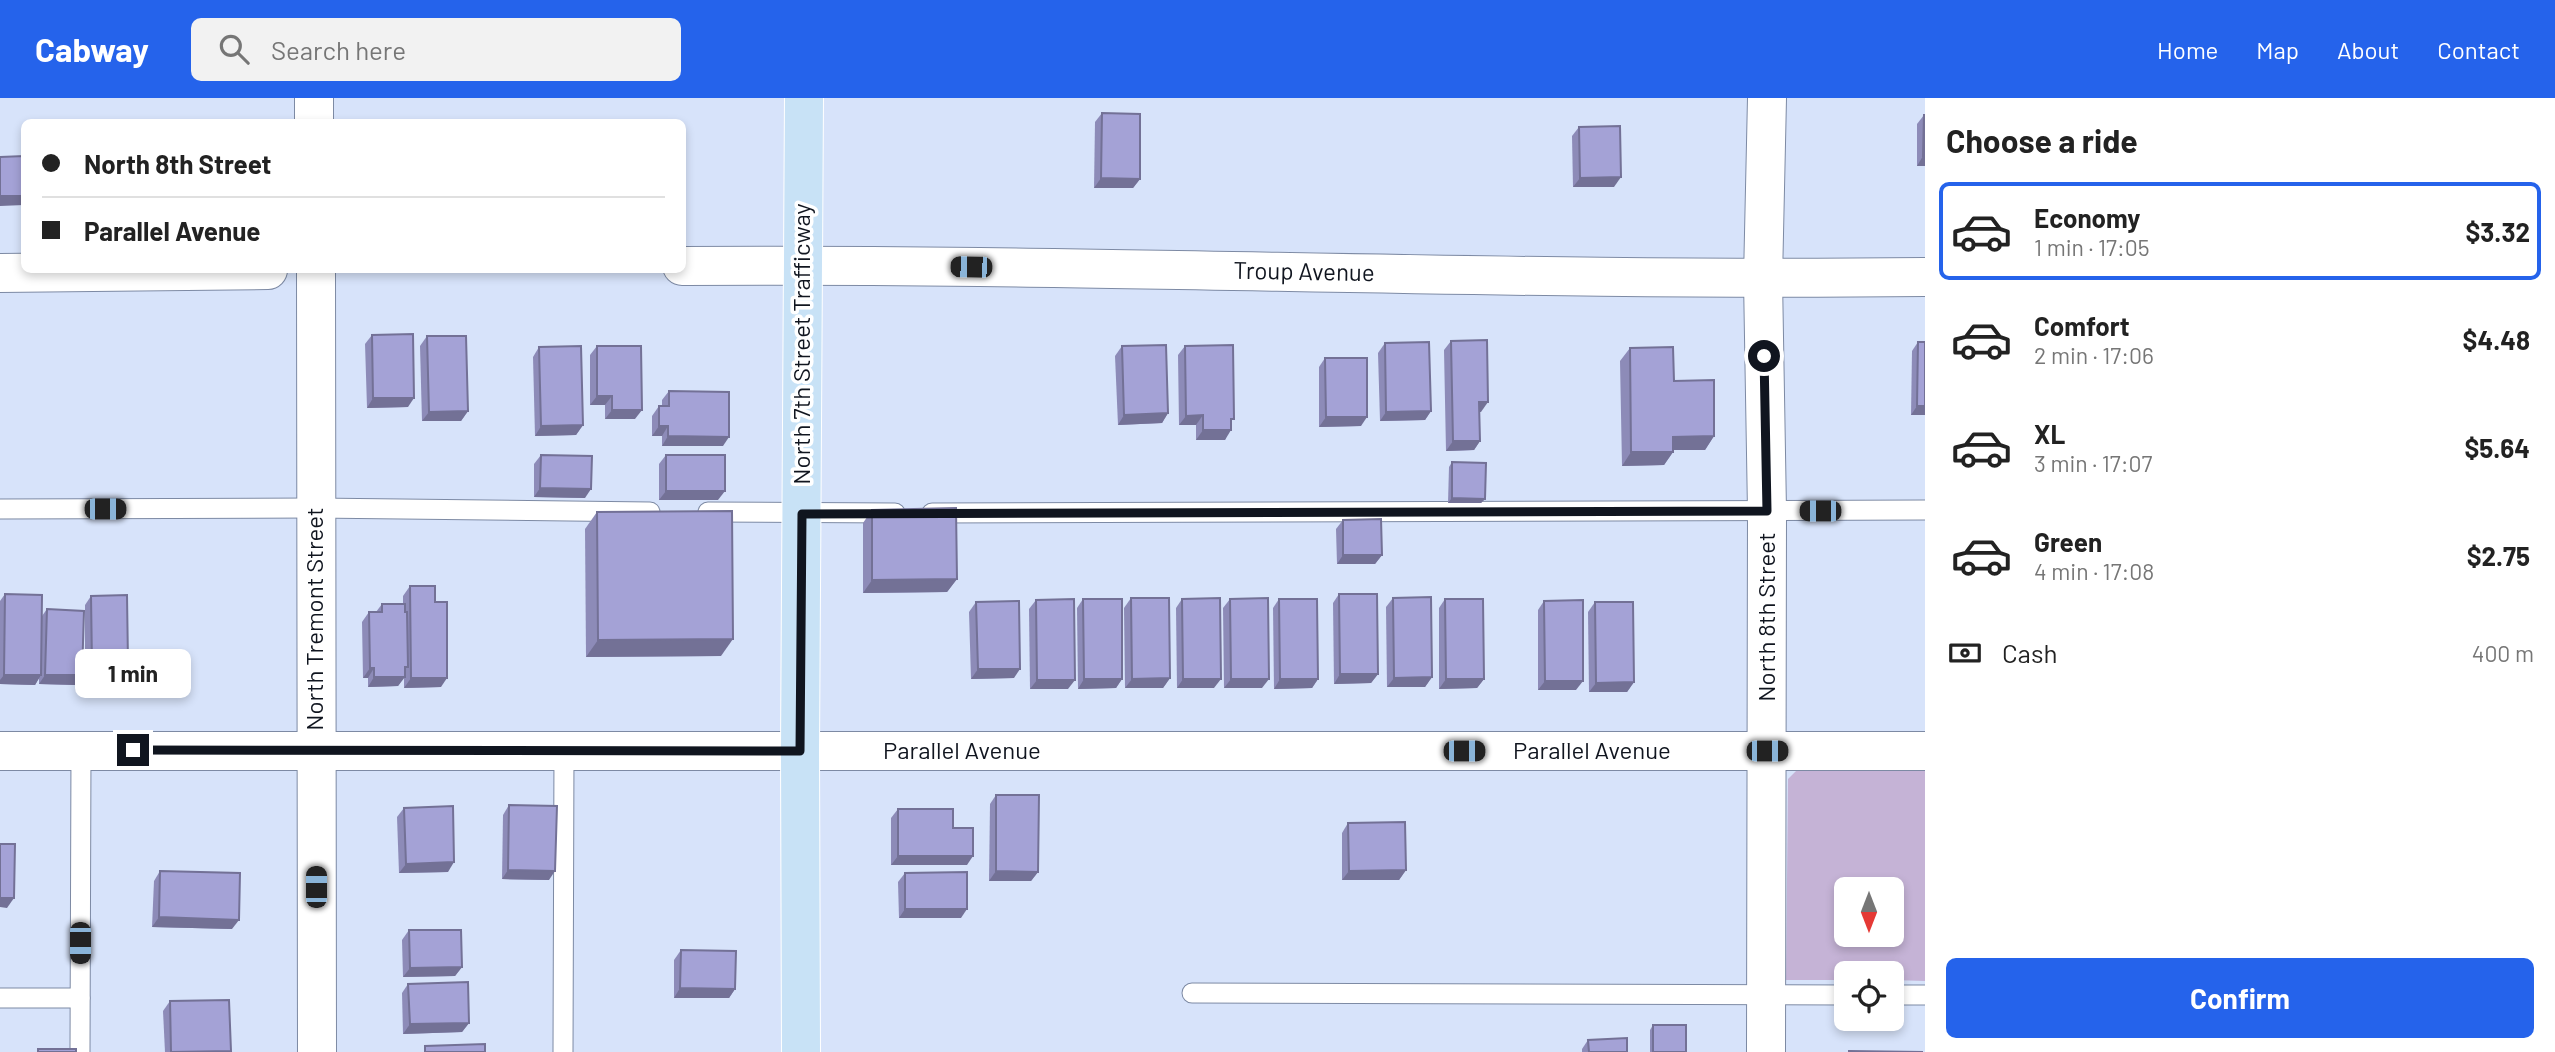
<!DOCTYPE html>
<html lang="en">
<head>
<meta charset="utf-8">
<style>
	:root { --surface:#fff; --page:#f2f2f2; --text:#222; --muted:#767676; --line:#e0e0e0; --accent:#2563eb }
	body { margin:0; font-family:Barlow,sans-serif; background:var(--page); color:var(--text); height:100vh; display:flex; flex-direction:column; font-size:26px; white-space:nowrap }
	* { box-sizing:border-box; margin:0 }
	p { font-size:23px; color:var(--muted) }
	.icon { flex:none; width:38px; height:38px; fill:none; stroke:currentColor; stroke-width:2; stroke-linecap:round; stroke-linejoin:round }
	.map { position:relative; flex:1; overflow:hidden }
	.sheet { display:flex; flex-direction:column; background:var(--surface); width:630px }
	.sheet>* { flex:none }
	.banner { position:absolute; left:21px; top:21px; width:665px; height:154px; border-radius:10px; box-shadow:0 4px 10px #0003; display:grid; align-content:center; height:154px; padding:0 21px; background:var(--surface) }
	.needle { width:46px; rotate:180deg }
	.fabs { position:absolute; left:1834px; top:779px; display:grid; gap:14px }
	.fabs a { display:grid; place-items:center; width:70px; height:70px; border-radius:10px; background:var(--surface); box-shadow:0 4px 10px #0003; font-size:35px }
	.end { position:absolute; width:32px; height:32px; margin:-16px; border:9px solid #10151f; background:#fff; box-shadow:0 0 0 4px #fff }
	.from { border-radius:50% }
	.bubble { position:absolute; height:49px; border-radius:10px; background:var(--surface); box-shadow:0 4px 10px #0003; font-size:23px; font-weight:700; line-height:49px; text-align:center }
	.car { position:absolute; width:21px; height:42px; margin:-21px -10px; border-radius:9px; box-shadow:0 0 5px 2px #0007; background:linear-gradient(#222 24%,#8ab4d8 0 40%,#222 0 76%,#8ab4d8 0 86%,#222 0) }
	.banner b { display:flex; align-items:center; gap:24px; height:66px; font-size:26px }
	.banner b+b { border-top:2px solid var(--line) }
	.banner i { width:18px; height:18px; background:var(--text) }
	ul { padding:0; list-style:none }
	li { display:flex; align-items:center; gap:21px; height:98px; margin:0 14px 10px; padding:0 7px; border:4px solid transparent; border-radius:10px }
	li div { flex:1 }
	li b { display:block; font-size:26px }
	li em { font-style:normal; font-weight:700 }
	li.current { border-color:var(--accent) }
	li>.icon { width:63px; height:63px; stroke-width:1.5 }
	h2 { padding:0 21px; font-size:32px; line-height:84px }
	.pay { display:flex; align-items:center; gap:18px; height:77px; padding:0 21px; font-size:26px }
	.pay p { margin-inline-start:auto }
	.action { display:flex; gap:14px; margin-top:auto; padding:14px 21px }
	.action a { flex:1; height:80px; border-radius:10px; background:var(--accent); color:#fff; font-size:28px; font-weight:700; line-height:80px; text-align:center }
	header { display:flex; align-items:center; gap:42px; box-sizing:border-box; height:98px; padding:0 35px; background:var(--accent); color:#fff }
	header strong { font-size:33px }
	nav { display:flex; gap:38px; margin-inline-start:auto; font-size:24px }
	.search { width:490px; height:63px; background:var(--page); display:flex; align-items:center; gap:18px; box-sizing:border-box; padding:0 24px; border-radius:10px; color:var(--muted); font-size:26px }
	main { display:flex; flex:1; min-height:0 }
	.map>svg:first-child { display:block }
	.green { fill:#c5b3d6; fill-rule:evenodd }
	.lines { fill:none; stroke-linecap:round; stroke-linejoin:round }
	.service-casing { stroke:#7d8aa4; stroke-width:21 }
	.minor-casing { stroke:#7d8aa4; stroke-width:40 }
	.primary-casing { stroke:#fff; stroke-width:40 }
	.service { stroke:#fff; stroke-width:19 }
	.minor { stroke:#fff; stroke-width:38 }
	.primary { stroke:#c8e2f6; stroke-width:38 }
	.wall { fill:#8d8bb8 }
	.shaded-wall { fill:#737196 }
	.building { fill:#a4a2d6; stroke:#737196; stroke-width:2 }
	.route { stroke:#10151f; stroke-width:9 }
	.labels { text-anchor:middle; stroke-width:7; stroke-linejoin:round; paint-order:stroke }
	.street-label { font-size:24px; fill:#10151f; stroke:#fff }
</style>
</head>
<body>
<header>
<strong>Cabway</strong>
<div class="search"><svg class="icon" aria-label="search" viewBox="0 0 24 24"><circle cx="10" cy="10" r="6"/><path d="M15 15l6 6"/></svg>Search here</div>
<nav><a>Home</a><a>Map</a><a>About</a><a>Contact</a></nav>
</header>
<main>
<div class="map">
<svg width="1925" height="954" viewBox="0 0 1925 954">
	<rect width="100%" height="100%" fill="#d7e3fa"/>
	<path class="green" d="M1797 672H1925V883L1892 882V875H1846V882H1786L1788 681ZM1846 791H1892V836H1846Z"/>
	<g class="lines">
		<defs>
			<g id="service">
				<path d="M0 411 315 410 650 414"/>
				<path d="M708 414 895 415"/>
				<path d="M932 415 1925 412"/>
				<path d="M1192 895 1846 897"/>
				<path d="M1892 897H1925"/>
				<path d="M0 900H80"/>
				<path d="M80 954 81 652"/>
				<path d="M563 954 564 653"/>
			</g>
			<g id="minor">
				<path d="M314 0V24"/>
				<path d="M682 168C1097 165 1511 184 1925 179"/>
				<path d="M316 172 317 954"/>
				<path d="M0 175 268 172"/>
				<path d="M0 653H1925"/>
				<path d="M1766 954 1767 413 1763 181 1767 0"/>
			</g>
			<path id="primary" d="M801 954 800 653 804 0"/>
		</defs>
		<use href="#service" class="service-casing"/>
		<use href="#minor" class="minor-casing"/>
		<use href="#primary" class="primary-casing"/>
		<use href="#service" class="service"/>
		<use href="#minor" class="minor"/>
		<use href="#primary" class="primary"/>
	</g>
	<g class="wall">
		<path d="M1102 15 1140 81 1133 90H1094L1095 24Z"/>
		<path d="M1924 17 1925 68H1917V26Z"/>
		<path d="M1579 29 1614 89H1573L1572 38Z"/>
		<path d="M372 237 408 309 367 310 365 246Z"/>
		<path d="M427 238 468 313 461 323H422L420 248Z"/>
		<path d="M1451 243 1481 314H1479L1480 343 1474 352 1446 353 1444 252Z"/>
		<path d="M1918 244H1925V317H1911L1912 253Z"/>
		<path d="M1385 245 1431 313 1425 322 1380 323 1378 255Z"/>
		<path d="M597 248 635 321H605V307H590V257Z"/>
		<path d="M1122 248 1168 315 1162 325 1118 327 1115 258Z"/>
		<path d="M1185 248 1231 325 1225 342H1196V327H1179L1178 257Z"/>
		<path d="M539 249 583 327 576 337 535 338 533 259Z"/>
		<path d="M1630 250 1674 283 1714 338 1705 352H1673V354L1664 367 1622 368 1620 263Z"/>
		<path d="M1325 260 1361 328 1319 329V269Z"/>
		<path d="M669 293 723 348H662V338H652V318L659 308H662V302Z"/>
		<path d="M541 357 585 400 534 399V366Z"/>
		<path d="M666 357 718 402H659V366Z"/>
		<path d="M1452 364 1485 401 1481 405H1448L1449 369Z"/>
		<path d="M872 412 957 481 947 494 863 495V425Z"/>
		<path d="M597 414 721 558 586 559 585 431Z"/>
		<path d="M1343 422 1382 457 1375 466H1337L1336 431Z"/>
		<path d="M410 488 435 504 441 589 404 590V579L398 588 368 589V580H363L362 524 369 514H376L382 506H403V498Z"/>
		<path d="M5 496 42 518 47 511 82 577 76 587 39 586V580L35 587 0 586V503Z"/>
		<path d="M1339 496 1378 576 1371 585 1334 586 1333 505Z"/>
		<path d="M91 498 122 575H85V507Z"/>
		<path d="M1131 500 1170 580 1163 590H1125L1124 510Z"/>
		<path d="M1393 500 1432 579 1425 589H1387L1386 509Z"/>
		<path d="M1083 501 1122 581 1116 590 1078 591 1077 510Z"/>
		<path d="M1182 501 1214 590H1177L1176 510Z"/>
		<path d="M1230 501 1262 590H1224L1223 510Z"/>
		<path d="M1279 501 1318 581 1312 590 1274 591 1273 510Z"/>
		<path d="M1445 501 1484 581 1477 590 1439 591V510Z"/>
		<path d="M1036 502 1068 591H1030L1029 511Z"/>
		<path d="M1544 503 1576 592H1538V512Z"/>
		<path d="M976 504 1014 580 971 581 969 514Z"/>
		<path d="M1595 504 1634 584 1627 594H1589L1588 514Z"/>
		<path d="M996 697 1038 774 1031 783H989L990 706Z"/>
		<path d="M509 707 549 782 502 781 503 717Z"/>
		<path d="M404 710 448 774 399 775 397 719Z"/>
		<path d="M898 711 953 730 967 767H891V720Z"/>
		<path d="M1348 725 1406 772 1399 782H1342V735Z"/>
		<path d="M160 773 232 831 152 829 154 783Z"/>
		<path d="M905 775 961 820H899L898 784Z"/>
		<path d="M409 832 462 869 455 878 403 879 402 842Z"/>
		<path d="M681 852 735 891 729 900H674V862Z"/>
		<path d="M408 886 469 925 462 934 403 936 402 895Z"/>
		<path d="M170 903 231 953V954H165L163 913Z"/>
		<path d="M1653 927 1686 954H1650V932Z"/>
		<path d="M1588 942 1627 954H1582V951Z"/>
	</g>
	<g class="shaded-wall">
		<path d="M1923 58H1925V68H1917Z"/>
		<path d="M1621 79 1614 89H1573L1580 80Z"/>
		<path d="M1101 80 1140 81 1133 90H1094Z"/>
		<path d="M0 98H24V107L0 108Z"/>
		<path d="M597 298H612L605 307H590Z"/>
		<path d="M373 300H414L408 309 367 310Z"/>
		<path d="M1479 304H1488L1481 314H1473Z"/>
		<path d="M1917 308H1925V317H1911Z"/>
		<path d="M612 312H642L635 321H605Z"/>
		<path d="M468 313 461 323H422L429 314Z"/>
		<path d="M1431 313 1425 322 1380 323 1386 314Z"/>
		<path d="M1168 315 1162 325 1118 327 1124 317Z"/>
		<path d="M1203 317 1196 327H1179L1186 318Z"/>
		<path d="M1326 319H1367L1361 328 1319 329Z"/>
		<path d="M583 327 576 337 535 338 541 328Z"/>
		<path d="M659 328H668L662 338H652Z"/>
		<path d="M1203 332H1231L1225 342H1196Z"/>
		<path d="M668 338 729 339 723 348H662Z"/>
		<path d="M1714 338 1705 352H1664L1673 339Z"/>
		<path d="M1453 343H1480L1474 352 1446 353Z"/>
		<path d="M1631 354H1673L1664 367 1622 368Z"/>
		<path d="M540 390 591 391 585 400 534 399Z"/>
		<path d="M666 393H725L718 402H659Z"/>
		<path d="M1452 400 1485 401 1481 405H1448Z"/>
		<path d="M1343 457H1382L1375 466H1337Z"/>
		<path d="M957 481 947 494 863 495 872 482Z"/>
		<path d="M733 541 721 558 586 559 598 542Z"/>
		<path d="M128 565 122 575H85L92 566Z"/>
		<path d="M370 570H374L368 580H363Z"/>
		<path d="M978 571H1020L1014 580 971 581Z"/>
		<path d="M1340 576H1378L1371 585 1334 586Z"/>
		<path d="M4 577H41L35 587 0 586V582Z"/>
		<path d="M45 577H82L76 587 39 586Z"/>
		<path d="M374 579H405L398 588 368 589Z"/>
		<path d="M1432 579 1425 589H1387L1394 580Z"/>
		<path d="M411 580H447L441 589 404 590Z"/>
		<path d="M1170 580 1163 590H1125L1132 581Z"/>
		<path d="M1084 581H1122L1116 590 1078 591Z"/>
		<path d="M1183 581H1221L1214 590H1177Z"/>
		<path d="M1231 581H1269L1262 590H1224Z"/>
		<path d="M1280 581H1318L1312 590 1274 591Z"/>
		<path d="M1446 581H1484L1477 590 1439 591Z"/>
		<path d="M1037 582H1075L1068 591H1030Z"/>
		<path d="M1545 583H1583L1576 592H1538Z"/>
		<path d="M1634 584 1627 594H1589L1596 585Z"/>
		<path d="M898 758H973L967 767H891Z"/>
		<path d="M454 764 448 774 399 775 406 766Z"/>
		<path d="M508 772 555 773 549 782 502 781Z"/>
		<path d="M1406 772 1399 782H1342L1349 773Z"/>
		<path d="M996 773 1038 774 1031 783H989Z"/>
		<path d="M0 800H14L7 810 0 809Z"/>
		<path d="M905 811H967L961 820H899Z"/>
		<path d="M159 819 239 822 232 831 152 829Z"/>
		<path d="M462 869 455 878 403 879 410 870Z"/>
		<path d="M680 890 735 891 729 900H674Z"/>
		<path d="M469 925 462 934 403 936 410 926Z"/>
	</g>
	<g class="building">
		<path d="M1102 15 1140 16V81L1101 80Z"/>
		<path d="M1924 17H1925V58H1923Z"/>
		<path d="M1620 28 1621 79 1580 80 1579 29Z"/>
		<path d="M24 58V98H0V59Z"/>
		<path d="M413 236 414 300H373L372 237Z"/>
		<path d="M427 238H466L468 313 429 314Z"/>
		<path d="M1487 242 1488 304H1479L1480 343H1453L1451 243Z"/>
		<path d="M1429 244 1431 313 1386 314 1385 245Z"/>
		<path d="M1918 244H1925V308H1917Z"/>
		<path d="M1166 247 1168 315 1124 317 1122 248Z"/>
		<path d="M1233 247 1234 321H1231V332H1203V317L1186 318 1185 248Z"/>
		<path d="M581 248 583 327 541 328 539 249Z"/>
		<path d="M597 248H641L642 312H612V298H597Z"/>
		<path d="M1673 249 1674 283 1714 282V338L1673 339V354H1631L1630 250Z"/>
		<path d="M1325 260H1367V319H1326Z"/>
		<path d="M669 293 729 294V339L668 338V328H659V308H669Z"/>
		<path d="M541 357 592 358 591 391 540 390Z"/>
		<rect x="666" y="357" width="59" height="36"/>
		<path d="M1452 364 1486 365 1485 401 1452 400Z"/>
		<path d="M956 410 957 481 872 482V412Z"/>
		<path d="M732 413 733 541 598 542 597 414Z"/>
		<path d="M1381 421 1382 457H1343V422Z"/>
		<path d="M410 488H435V504H447V580H411Z"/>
		<path d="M5 496 42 497 41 577H4Z"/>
		<path d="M1339 496H1377L1378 576H1340Z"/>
		<path d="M127 497 128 565 92 566 91 498Z"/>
		<path d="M1431 499 1432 579 1394 580 1393 500Z"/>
		<path d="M1131 500H1169L1170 580 1132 581Z"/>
		<path d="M1220 500 1221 581H1183L1182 501Z"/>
		<path d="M1268 500 1269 581H1231L1230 501Z"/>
		<path d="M1074 501 1075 582H1037L1036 502Z"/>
		<path d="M1083 501H1122V581H1084Z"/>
		<path d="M1279 501H1317L1318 581H1280Z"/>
		<path d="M1445 501H1483L1484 581H1446Z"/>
		<path d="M1583 502V583H1545L1544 503Z"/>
		<path d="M1019 503 1020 571H978L976 504Z"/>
		<path d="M1595 504H1633L1634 584 1596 585Z"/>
		<path d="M382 506H405V514H407L408 569H405V579H374V570H370L369 514H382Z"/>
		<path d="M47 511 84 513 82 577H45Z"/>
		<path d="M996 697H1039L1038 774 996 773Z"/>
		<path d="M509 707 557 708 555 773 508 772Z"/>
		<path d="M453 708 454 764 406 766 404 710Z"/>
		<path d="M898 711H953V730H973V758H898Z"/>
		<path d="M1405 724 1406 772 1349 773 1348 725Z"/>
		<path d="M0 746H15L14 800H0Z"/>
		<path d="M160 773 240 775 239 822 159 819Z"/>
		<path d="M967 774V811H905V775Z"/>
		<path d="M409 832H461L462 869 410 870Z"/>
		<path d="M681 852 736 853 735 891 680 890Z"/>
		<path d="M468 884 469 925 410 926 408 886Z"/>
		<path d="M229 902 231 953 171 954 170 903Z"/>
		<rect x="1653" y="927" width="33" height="27"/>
		<path d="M1627 940V954H1589L1588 942Z"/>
		<path d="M485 946V954H425V948Z"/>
		<rect x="38" y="951" width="38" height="3"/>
		<path d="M1849 953 1923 954H1849Z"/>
	</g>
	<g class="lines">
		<path class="route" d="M133 652 800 653 802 416 1767 413 1764 258"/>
	</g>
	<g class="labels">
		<g class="street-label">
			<text transform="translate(1304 174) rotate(1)" y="8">Troup Avenue</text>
			<text transform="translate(802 246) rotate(-90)" y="8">North 7th Street Trafficway</text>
			<text transform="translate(1767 519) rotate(-90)" y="8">North 8th Street</text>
			<text transform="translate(315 521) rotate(-90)" y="8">North Tremont Street</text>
			<text x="962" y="661">Parallel Avenue</text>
			<text x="1592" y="661">Parallel Avenue</text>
		</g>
	</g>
</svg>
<div class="fabs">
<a><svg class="needle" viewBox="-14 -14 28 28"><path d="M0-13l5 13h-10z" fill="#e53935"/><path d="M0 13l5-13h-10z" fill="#767676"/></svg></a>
<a><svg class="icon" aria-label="locate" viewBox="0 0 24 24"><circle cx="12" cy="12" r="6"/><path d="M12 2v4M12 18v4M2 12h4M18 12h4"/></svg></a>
</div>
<i class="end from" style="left:1764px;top:258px"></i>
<i class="end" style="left:133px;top:652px"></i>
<div class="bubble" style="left:75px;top:551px;width:116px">1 min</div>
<i class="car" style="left:971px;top:169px;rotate:271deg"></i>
<i class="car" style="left:105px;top:411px;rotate:90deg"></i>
<i class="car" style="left:1820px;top:413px;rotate:270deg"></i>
<i class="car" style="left:1464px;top:653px;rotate:90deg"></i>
<i class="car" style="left:1767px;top:653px;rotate:90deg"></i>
<i class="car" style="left:316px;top:789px;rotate:0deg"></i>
<i class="car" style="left:80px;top:845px;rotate:180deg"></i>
<div class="banner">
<b><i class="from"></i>North 8th Street</b>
<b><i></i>Parallel Avenue</b>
</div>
</div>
<section class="sheet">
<h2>Choose a ride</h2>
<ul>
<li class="current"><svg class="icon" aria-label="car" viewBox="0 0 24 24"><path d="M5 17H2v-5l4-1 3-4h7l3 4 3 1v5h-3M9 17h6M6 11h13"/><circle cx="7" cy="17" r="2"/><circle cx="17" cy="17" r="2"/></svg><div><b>Economy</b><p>1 min · 17:05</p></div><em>$3.32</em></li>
<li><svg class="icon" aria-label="car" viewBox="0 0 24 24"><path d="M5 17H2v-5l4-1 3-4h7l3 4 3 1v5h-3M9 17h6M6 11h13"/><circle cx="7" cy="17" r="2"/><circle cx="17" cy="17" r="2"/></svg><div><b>Comfort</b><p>2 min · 17:06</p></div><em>$4.48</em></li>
<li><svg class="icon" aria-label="car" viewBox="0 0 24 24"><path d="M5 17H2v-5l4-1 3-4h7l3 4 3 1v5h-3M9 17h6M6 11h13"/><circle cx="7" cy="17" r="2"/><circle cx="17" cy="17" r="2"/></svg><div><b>XL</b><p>3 min · 17:07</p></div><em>$5.64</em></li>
<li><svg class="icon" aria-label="car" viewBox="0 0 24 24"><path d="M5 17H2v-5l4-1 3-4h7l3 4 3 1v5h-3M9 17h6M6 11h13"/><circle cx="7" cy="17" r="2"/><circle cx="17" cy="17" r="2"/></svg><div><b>Green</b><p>4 min · 17:08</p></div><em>$2.75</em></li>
</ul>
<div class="pay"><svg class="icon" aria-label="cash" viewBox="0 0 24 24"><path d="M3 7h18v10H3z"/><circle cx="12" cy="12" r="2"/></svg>Cash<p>400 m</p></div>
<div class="action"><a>Confirm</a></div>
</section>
</main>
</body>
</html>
